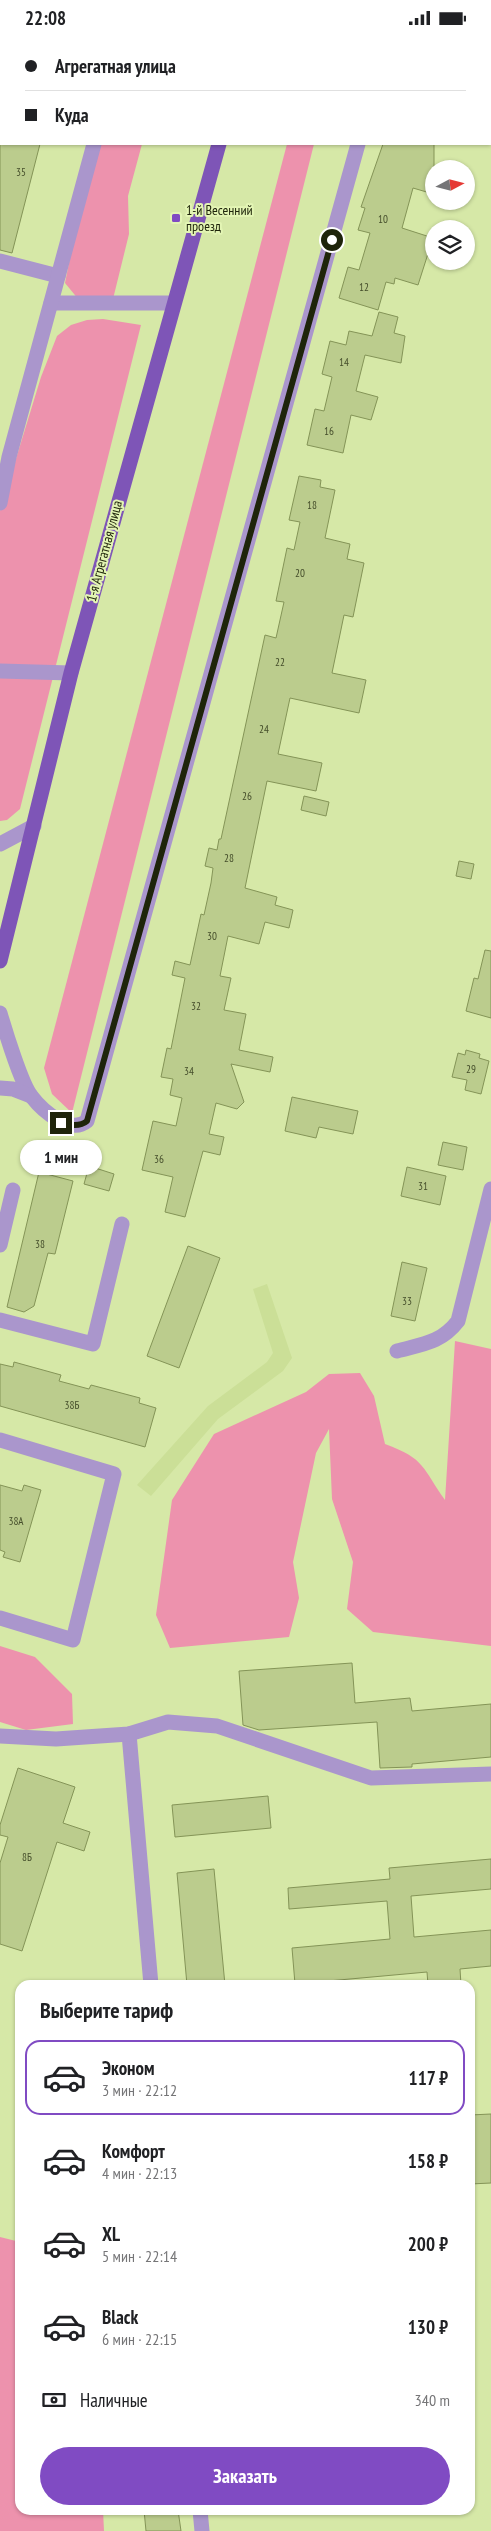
<!DOCTYPE html>
<html lang="ru">
<head>
<meta charset="utf-8">
<style>
	:root { --surface:#fff; --page:#f2f2f2; --text:#202124; --muted:#757577; --line:#e0e0e0; --accent:#804bc3 }
	body { margin:0; font-family:"PT Sans Narrow",sans-serif; background:var(--page); color:var(--text); height:100vh; display:flex; flex-direction:column; font-size:19px; white-space:nowrap }
	* { box-sizing:border-box; margin:0 }
	p { font-size:16px; color:var(--muted) }
	.icon { flex:none; width:28px; height:28px; fill:none; stroke:currentColor; stroke-width:2; stroke-linecap:round; stroke-linejoin:round }
	.map { position:relative; flex:1; overflow:hidden }
	.sheet { position:absolute; left:15px; top:1945px; width:460px; height:535px; display:flex; flex-direction:column; background:var(--surface); border-radius:15px; box-shadow:0 1px 4px #0004 }
	.sheet>* { flex:none }
	.hud { position:absolute; left:0px; top:0px; width:491px; height:110px; box-shadow:0 1px 4px #0004; display:grid; align-content:center; height:110px; padding:0 25px; background:var(--surface) }
	.needle { width:32px; rotate:83deg }
	.fabs { position:absolute; left:425px; top:125px; display:grid; gap:10px }
	.fabs a { display:grid; place-items:center; width:50px; height:50px; border-radius:50%; background:var(--surface); box-shadow:0 1px 4px #0004; font-size:25px }
	.end { position:absolute; width:22px; height:22px; margin:-11px; border:6px solid #1e240a; background:#fff; box-shadow:0 0 0 2px #fff }
	.from { border-radius:50% }
	.bubble { position:absolute; height:35px; border-radius:18px; background:var(--surface); box-shadow:0 1px 4px #0004; font-size:16px; font-weight:800; line-height:35px; text-align:center }
	.hud b { display:flex; align-items:center; gap:18px; height:48px; font-size:19px }
	.hud b+b { border-top:1px solid var(--line) }
	.hud i { width:12px; height:12px; background:var(--text) }
	ul { padding:0; list-style:none }
	li { display:flex; align-items:center; gap:15px; height:75px; margin:0 10px 8px; padding:0 15px; border:2px solid transparent; border-radius:15px }
	li div { flex:1 }
	li b { display:block; font-size:19px }
	li em { font-style:normal; font-weight:800 }
	li.selected { border-color:var(--accent) }
	li>.icon { width:45px; height:45px; stroke-width:1.5 }
	h2 { padding:0 25px; font-size:22px; line-height:60px }
	.pay { display:flex; align-items:center; gap:12px; height:55px; padding:0 25px; font-size:19px }
	.pay p { margin-inline-start:auto }
	.button { display:flex; gap:10px; margin-top:auto; padding:10px 25px }
	.button a { flex:1; height:58px; border-radius:30px; background:var(--accent); color:#fff; font-size:20px; font-weight:800; line-height:58px; text-align:center }
	.status { display:flex; justify-content:space-between; align-items:center; height:35px; padding:0 25px; background:var(--surface); direction:ltr }
	.status svg { height:14px; fill:currentColor }
	.map>svg:first-child { display:block }
	.built { fill:#cbdf97 }
	.green { fill:#ed92ad }
	.building { fill:#bbcc8d; stroke:#849457 }
	.lines { fill:none; stroke-linecap:round; stroke-linejoin:round }
	.minor { stroke:#aa96cc; stroke-width:15 }
	.major { stroke:#7e55b7; stroke-width:15 }
	.route { stroke:#1e240a; stroke-width:6 }
	.poi-dot { fill:#804bc3; stroke:#e3f5b4; stroke-width:2 }
	.labels { text-anchor:middle; stroke-width:4; stroke-linejoin:round; paint-order:stroke }
	.number-label { font-size:11px; fill:#454e2b }
	.poi-label { font-size:14px; fill:#1e240a; stroke:#e3f5b4; text-anchor:start }
	.street-label { font-size:14px; fill:#1e240a; stroke:#e3f5b4 }
</style>
</head>
<body>
<div class="status"><b>22:08</b><svg viewBox="0 0 49 12"><path d="M0 12V9h3v3zM5 12V6h3v6zM10 12V3h3v9zM15 12V0h3v12zM26 1h20v11H26zM47 4h2v5h-2z"/></svg></div>
<div class="map">
<svg width="491" height="2496" viewBox="0 0 491 2496">
	<rect width="100%" height="100%" fill="#d6e8a7"/>
	<path class="built" d="M267 1249 292 1323 283 1336 218 1384 151 1461 137 1450 208 1371 267 1327 273 1318 253 1254Z"/>
	<g class="green">
		<path d="M100 109H142L128 161 129 199 113 264 79 265 65 248 74 203Z"/>
		<path d="M287 109H314L72 1078 52 1059 44 1033Z"/>
		<path d="M103 284 141 290 20 774 7 785 0 786V476L41 342 57 301 71 290 87 285Z"/>
		<path d="M455 1306 491 1314V1611L373 1597 347 1574 353 1527 332 1464 329 1394 316 1418 293 1527 299 1563 289 1602 170 1613 156 1580 172 1465 214 1399 306 1357 329 1339 360 1338 374 1361 385 1409C426 1424 422 1433 445 1465Z"/>
		<path d="M0 1611 35 1622 72 1659 73 1689 26 1695 0 1687Z"/>
		<path d="M0 2202 20 2207V2475H103L104 2496H0Z"/>
	</g>
	<g class="building">
		<path d="M0 109H40L12 218 0 215Z"/>
		<path d="M383 109H434V144L430 158 413 153 402 193 433 203 418 250 395 243 394 249 386 247 378 275 339 263 348 232 359 235 370 198 358 195 365 173 361 172Z"/>
		<path d="M379 277 398 282 394 298 405 301 401 328 365 320 356 356 378 362 371 385 351 380 343 418 307 410 315 374 324 376 332 342 322 339 330 306 346 310 349 296 372 301Z"/>
		<path d="M299 441 321 445 320 452 335 455 325 503 350 509 347 524 364 528 353 582 344 580 332 638 366 645 359 678 290 663 278 719 322 728 316 756 267 746 245 853 277 862 275 870 293 875 289 893 265 887 259 909 228 901 220 941 231 943 224 975 246 979 239 1015 273 1022 270 1037 231 1029 244 1067 237 1074 216 1068 209 1099 224 1102 220 1120 203 1116 185 1182 165 1177 173 1142 142 1135 153 1086 176 1091 182 1063 170 1060 173 1044 161 1042 167 1013 171 1014 185 943 172 940 175 926 190 930 201 879 204 880 211 848 213 833 205 831 209 813 217 815 219 804H221L265 600 276 603 284 567 276 566 287 513 294 515 300 487 289 485Z"/>
		<path d="M304 761 329 767 326 781 301 775Z"/>
		<path d="M459 826 474 829 471 844 456 841Z"/>
		<path d="M485 915 491 916V983L466 976 474 943 478 944Z"/>
		<path d="M466 1015 480 1019 479 1023 489 1026 481 1059 465 1055 467 1045 452 1042 458 1018 465 1020Z"/>
		<path d="M292 1062 358 1076 353 1099 319 1092 316 1103 285 1096Z"/>
		<path d="M443 1107 467 1112 463 1135 438 1130Z"/>
		<path d="M89 1131 114 1139 109 1156 84 1149Z"/>
		<path d="M407 1132 446 1141 440 1170 401 1161Z"/>
		<path d="M39 1137 73 1146 55 1219 48 1218 34 1271 24 1277 7 1272Z"/>
		<path d="M188 1211 220 1223 179 1333 147 1321Z"/>
		<path d="M402 1227 427 1233 415 1286 391 1281Z"/>
		<path d="M14 1327 61 1340 59 1346 89 1354 91 1350 140 1363 139 1368 156 1373 145 1412 0 1371V1329L13 1332Z"/>
		<path d="M0 1450 22 1456 24 1450 41 1455 20 1527 3 1522 5 1517 0 1515Z"/>
		<path d="M352 1628 355 1668 410 1663 412 1676 491 1669V1722L412 1729V1732L380 1733 377 1687 259 1695 243 1690 239 1636Z"/>
		<path d="M18 1733 75 1752 63 1788 90 1797 84 1816 57 1807 22 1916 0 1909V1828L8 1802 0 1800V1790Z"/>
		<path d="M268 1761 271 1793 175 1802 172 1770Z"/>
		<path d="M491 1824V1854L411 1861 414 1902 491 1895V1931L460 1934 461 1950H428L427 1937 295 1949 292 1913 390 1904 387 1866 289 1874 288 1853 390 1844 389 1833Z"/>
		<path d="M214 1834 225 1950H187L177 1838Z"/>
		<path d="M491 2079V2148L470 2149V2080Z"/>
		<path d="M144 2475H178L181 2496H146Z"/>
	</g>
	<g class="lines">
		<g class="minor">
			<path d="M128 1V0"/>
			<path d="M388 1V0"/>
			<path d="M0 33H1"/>
			<path d="M0 226 58 241"/>
			<path d="M51 268H173"/>
			<path d="M0 468 9 422 94 109"/>
			<path d="M0 636 71 638"/>
			<path d="M0 809 34 791"/>
			<path d="M0 978C5 995 22 1051 32 1062 42 1075 70 1100 87 1086L358 109"/>
			<path d="M0 1053 13 1054 31 1061"/>
			<path d="M0 1210 13 1155"/>
			<path d="M0 1285 93 1309 122 1189"/>
			<path d="M397 1316C423 1309 441 1308 458 1286L491 1154"/>
			<path d="M0 1405 114 1439 73 1605 0 1583"/>
			<path d="M129 1699 151 1950"/>
			<path d="M0 1701 56 1704 129 1699 168 1687 217 1691 371 1743 491 1739"/>
			<path d="M200 2475 202 2496"/>
		</g>
		<g class="major">
			<path d="M256 1 257 0"/>
			<path d="M0 926 71 638 219 109"/>
		</g>
	</g>
	<g class="lines">
		<path class="route" d="M61 1088C70 1090 80 1092 87 1086L332 205"/>
	</g>
	<rect class="poi-dot" x="171" y="178" width="10" height="10" rx="2.5"/>
	<g class="labels">
		<g class="number-label">
			<text x="21" y="141">35</text>
			<text x="383" y="188">10</text>
			<text x="364" y="256">12</text>
			<text x="344" y="331">14</text>
			<text x="329" y="400">16</text>
			<text x="312" y="474">18</text>
			<text x="300" y="542">20</text>
			<text x="280" y="631">22</text>
			<text x="264" y="698">24</text>
			<text x="247" y="765">26</text>
			<text x="229" y="827">28</text>
			<text x="212" y="905">30</text>
			<text x="196" y="975">32</text>
			<text x="471" y="1038">29</text>
			<text x="189" y="1040">34</text>
			<text x="159" y="1128">36</text>
			<text x="423" y="1155">31</text>
			<text x="40" y="1213">38</text>
			<text x="407" y="1270">33</text>
			<text x="72" y="1374">38Б</text>
			<text x="16" y="1490">38А</text>
			<text x="27" y="1826">8Б</text>
		</g>
		<g class="poi-label">
			<text x="186" y="180">1-й Весенний<tspan x="186" dy="16">проезд</tspan></text>
		</g>
		<g class="street-label">
			<text transform="translate(104 516) rotate(-75)" y="5">1-я Агрегатная улица</text>
		</g>
	</g>
</svg>
<div class="fabs">
<a><svg class="needle" viewBox="-14 -14 28 28"><path d="M0-13l5 13h-10z" fill="#e53935"/><path d="M0 13l5-13h-10z" fill="#757577"/></svg></a>
<a><svg class="icon" aria-label="layers" viewBox="0 0 24 24"><path d="M12 4l9 5-9 5-9-5zM3 14l9 5 9-5"/></svg></a>
</div>
<i class="end from" style="left:332px;top:205px"></i>
<i class="end" style="left:61px;top:1088px"></i>
<div class="bubble" style="left:20px;top:1105px;width:82px">1 мин</div>
<div class="hud">
<b><i class="from"></i>Агрегатная улица</b>
<b><i></i>Куда</b>
</div>
<section class="sheet">
<h2>Выберите тариф</h2>
<ul>
<li class="selected"><svg class="icon" aria-label="car" viewBox="0 0 24 24"><path d="M5 17H2v-5l4-1 3-4h7l3 4 3 1v5h-3M9 17h6M6 11h13"/><circle cx="7" cy="17" r="2"/><circle cx="17" cy="17" r="2"/></svg><div><b>Эконом</b><p>3 мин · 22:12</p></div><em>117 ₽</em></li>
<li><svg class="icon" aria-label="car" viewBox="0 0 24 24"><path d="M5 17H2v-5l4-1 3-4h7l3 4 3 1v5h-3M9 17h6M6 11h13"/><circle cx="7" cy="17" r="2"/><circle cx="17" cy="17" r="2"/></svg><div><b>Комфорт</b><p>4 мин · 22:13</p></div><em>158 ₽</em></li>
<li><svg class="icon" aria-label="car" viewBox="0 0 24 24"><path d="M5 17H2v-5l4-1 3-4h7l3 4 3 1v5h-3M9 17h6M6 11h13"/><circle cx="7" cy="17" r="2"/><circle cx="17" cy="17" r="2"/></svg><div><b>XL</b><p>5 мин · 22:14</p></div><em>200 ₽</em></li>
<li><svg class="icon" aria-label="car" viewBox="0 0 24 24"><path d="M5 17H2v-5l4-1 3-4h7l3 4 3 1v5h-3M9 17h6M6 11h13"/><circle cx="7" cy="17" r="2"/><circle cx="17" cy="17" r="2"/></svg><div><b>Black</b><p>6 мин · 22:15</p></div><em>130 ₽</em></li>
</ul>
<div class="pay"><svg class="icon" aria-label="cash" viewBox="0 0 24 24"><path d="M3 7h18v10H3z"/><circle cx="12" cy="12" r="2"/></svg>Наличные<p>340 m</p></div>
<div class="button"><a>Заказать</a></div>
</section>
</div>
</body>
</html>
